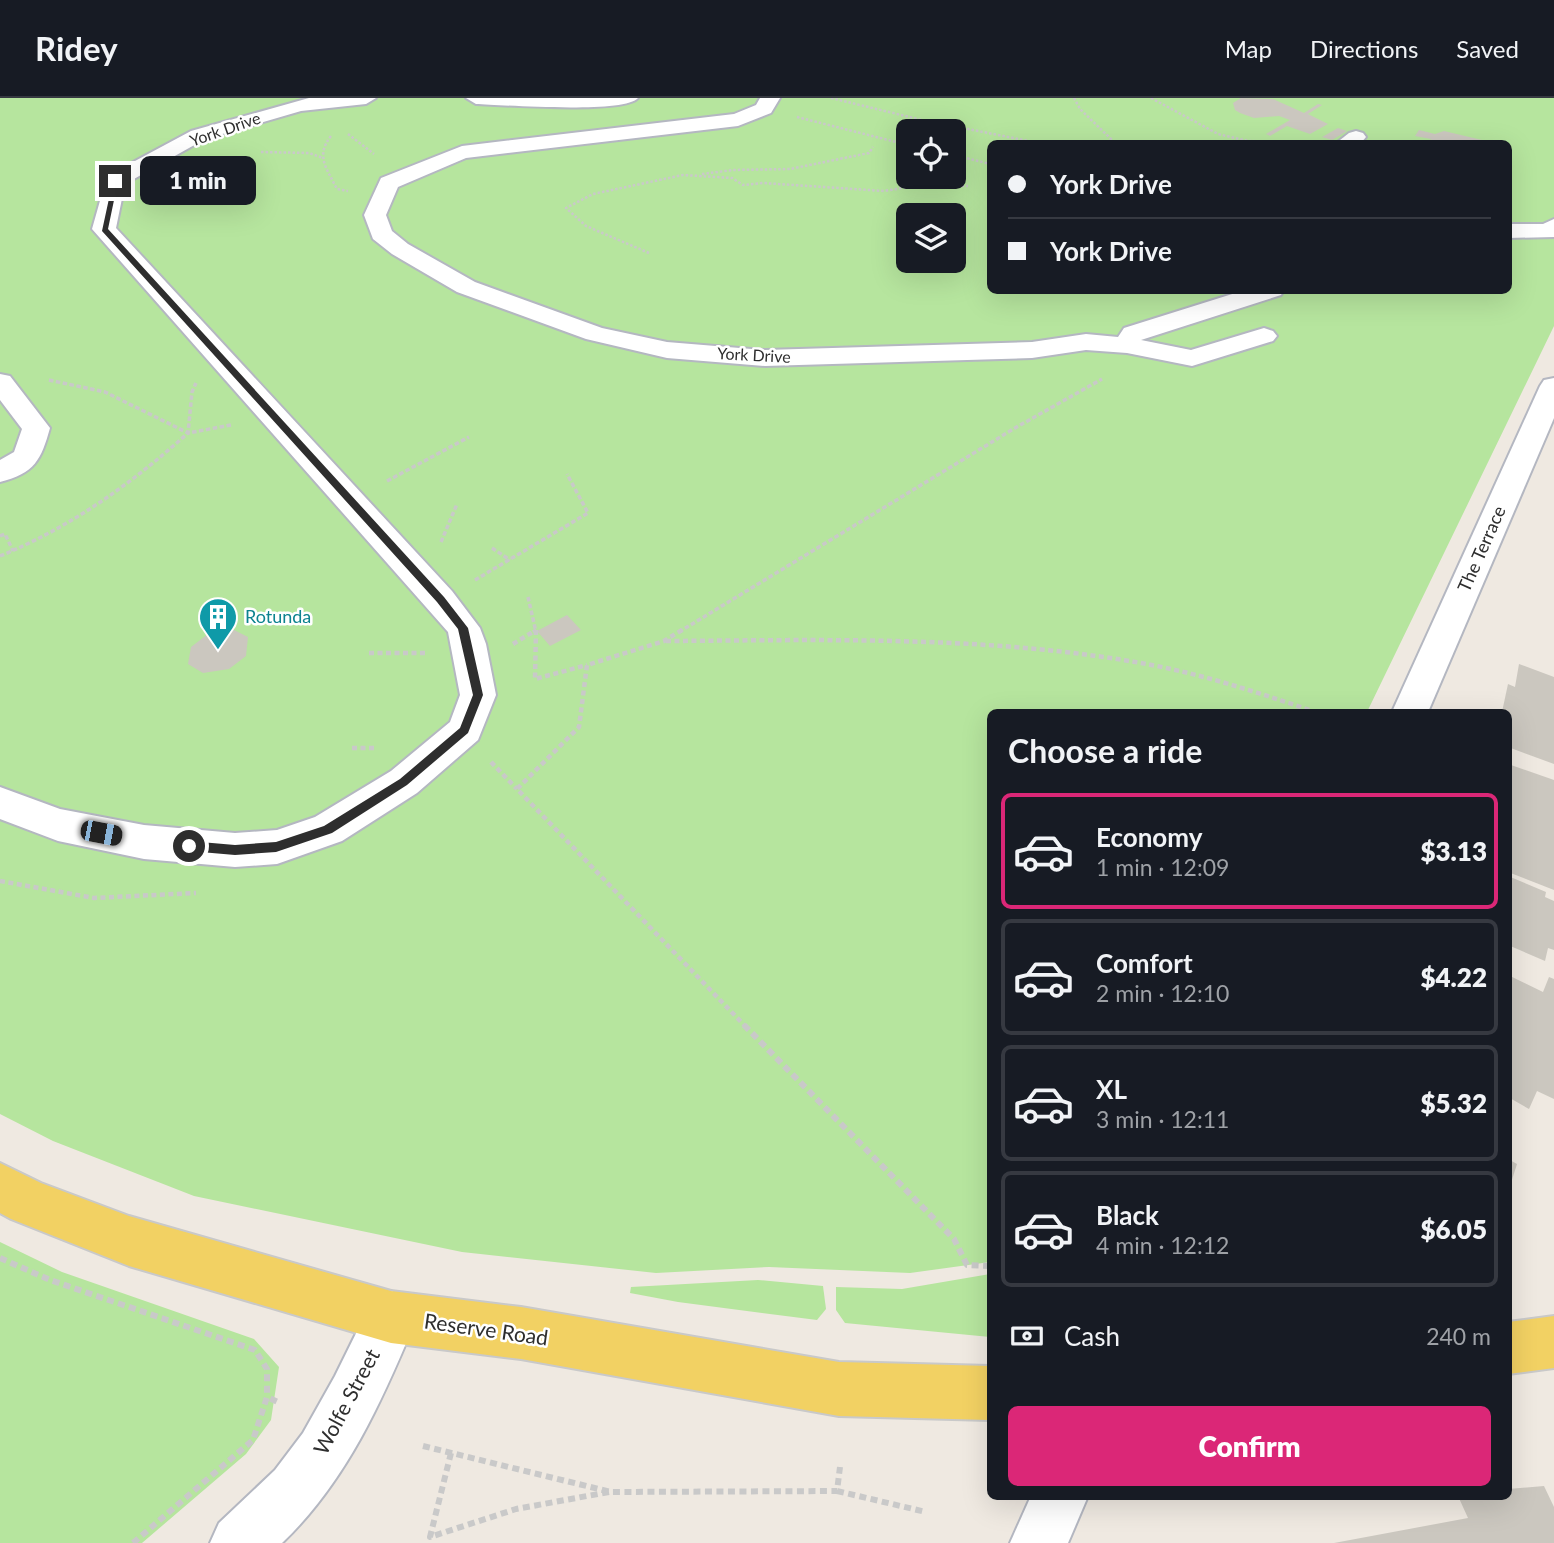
<!DOCTYPE html>
<html lang="en">
<head>
<meta charset="utf-8">
<style>
	:root { --surface:#171b24; --page:#20242c; --text:#f1f3f6; --muted:#9ea1a6; --line:#363941; --accent:#db2777 }
	body { margin:0; font-family:Lato,sans-serif; background:var(--page); color:var(--text); height:100vh; display:flex; flex-direction:column; font-size:26px; white-space:nowrap }
	* { box-sizing:border-box; margin:0 }
	p { font-size:23px; color:var(--muted) }
	.icon { flex:none; width:38px; height:38px; fill:none; stroke:currentColor; stroke-width:2; stroke-linecap:round; stroke-linejoin:round }
	.map { position:relative; flex:1; overflow:hidden }
	.details { position:absolute; left:987px; top:611px; width:525px; height:791px; display:flex; flex-direction:column; background:var(--surface); border-radius:10px; box-shadow:0 7px 28px #0002 }
	.details>* { flex:none }
	.top-card { position:absolute; left:987px; top:42px; width:525px; height:154px; border-radius:10px; box-shadow:0 7px 28px #0002; display:grid; align-content:center; height:154px; padding:0 21px; background:var(--surface) }
	.fabs { position:absolute; left:896px; top:21px; display:grid; gap:14px }
	.fabs a { display:grid; place-items:center; width:70px; height:70px; border-radius:10px; background:var(--surface); box-shadow:0 7px 28px #0002; font-size:35px }
	.end { position:absolute; width:32px; height:32px; margin:-16px; border:9px solid #2e2e2e; background:#fff; box-shadow:0 0 0 4px #fff }
	.from { border-radius:50% }
	.bubble { position:absolute; height:49px; border-radius:10px; background:var(--surface); box-shadow:0 7px 28px #0002; font-size:23px; font-weight:800; line-height:49px; text-align:center }
	.car { position:absolute; width:21px; height:42px; margin:-21px -10px; border-radius:9px; box-shadow:0 0 5px 2px #0007; background:linear-gradient(#222 24%,#8ab4d8 0 40%,#222 0 76%,#8ab4d8 0 86%,#222 0) }
	.top-card b { display:flex; align-items:center; gap:24px; height:66px; font-size:26px }
	.top-card b+b { border-top:2px solid var(--line) }
	.top-card i { width:18px; height:18px; background:var(--text) }
	ul { padding:0; list-style:none }
	li { display:flex; align-items:center; gap:21px; height:116px; margin:0 14px 10px; padding:0 7px; border:4px solid var(--line); border-radius:10px }
	li div { flex:1 }
	li b { display:block; font-size:26px }
	li em { font-style:normal; font-weight:800 }
	li.on { border-color:var(--accent) }
	li>.icon { width:63px; height:63px; stroke-width:1.5 }
	h2 { padding:0 21px; font-size:32px; line-height:84px }
	.pay { display:flex; align-items:center; gap:18px; height:77px; padding:0 21px; font-size:26px }
	.pay p { margin-inline-start:auto }
	.cta { display:flex; gap:14px; margin-top:auto; padding:14px 21px }
	.cta a { flex:1; height:80px; border-radius:10px; background:var(--accent); color:#fff; font-size:28px; font-weight:800; line-height:80px; text-align:center }
	header { display:flex; align-items:center; gap:42px; box-sizing:border-box; height:98px; padding:0 35px; background:var(--surface); border-bottom:2px solid var(--line) }
	header strong { font-size:33px }
	nav { display:flex; gap:38px; margin-inline-start:auto; font-size:24px }
	.map>svg:first-child { display:block }
	.green { fill:#b6e59e; fill-rule:evenodd }
	.building { fill:#cbc7bf }
	.lines { fill:none; stroke-linecap:round; stroke-linejoin:round }
	.minor-casing { stroke:#b4b7c1; stroke-width:4 }
	.major-casing { stroke:#c9c9c9; stroke-width:4 }
	.path-far3 { stroke:#c9c9c9; stroke-width:2.5; stroke-dasharray:2.5 2; stroke-linecap:butt }
	.path-far2 { stroke:#c9c9c9; stroke-width:3.5; stroke-dasharray:4.5 2.5; stroke-linecap:butt }
	.path-far1 { stroke:#c9c9c9; stroke-width:4.5; stroke-dasharray:5 3.5; stroke-linecap:butt }
	.path { stroke:#c9c9c9; stroke-width:6; stroke-dasharray:7 4.5; stroke-linecap:butt }
	.minor { fill:#fff; fill-rule:evenodd }
	.major { fill:#f2d163; fill-rule:evenodd }
	.route { fill:#2e2e2e }
	.labels { text-anchor:middle; stroke-width:5; stroke-linejoin:round; paint-order:stroke }
	.far-street-label { font-size:16px; fill:#2e2e2e; stroke:#fff }
	.street-label { font-size:18px; fill:#2e2e2e; stroke:#fff }
	.culture-label { font-size:18px; fill:#0d838f; stroke:#fff; text-anchor:start }
	.near-street-label { font-size:21px; fill:#2e2e2e; stroke:#fff }
</style>
</head>
<body>
<header>
<strong>Ridey</strong>
<nav><a>Map</a><a>Directions</a><a>Saved</a></nav>
</header>
<div class="map">
<svg width="1554" height="1445" viewBox="0 0 1554 1445">
	<rect width="100%" height="100%" fill="#efe9e1"/>
	<g class="green">
		<path d="M0 0H1554V228L1367 614H990V1164L910 1175 769 1169 656 1175 462 1154 194 1098 53 1043 0 1016ZM908 33H954V79H908ZM990 46H1508V192H990ZM908 117H954V163H908Z"/>
		<path d="M0 1144 62 1174 254 1241 279 1269 271 1322 246 1356 142 1445H0Z"/>
		<path d="M990 1176V1239L845 1225 836 1212V1189L902 1191Z"/>
		<path d="M758 1182 823 1188 826 1211 817 1222 678 1204 630 1195 631 1189Z"/>
	</g>
	<g class="building">
		<path d="M1241 0 1273 1 1304 15 1318 6 1322 7 1308 16 1328 26 1310 36 1287 28 1270 38 1266 36 1290 22 1279 18 1254 20 1240 15 1235 12 1233 5Z"/>
		<path d="M1338 30 1347 33 1332 42 1322 39Z"/>
		<path d="M1419 32 1435 36 1444 33 1482 42 1480 46H1428L1431 41 1415 38Z"/>
		<path d="M567 517 581 532 550 548 537 533Z"/>
		<path d="M232 531 248 539 246 558 229 571 203 575 188 566 191 549 208 536Z"/>
		<path d="M1519 566 1554 579V666L1508 649V614H1502L1508 586 1515 589Z"/>
		<path d="M1508 666 1554 682V792L1508 774Z"/>
		<path d="M1508 778 1546 794 1545 799 1554 803V852L1548 850 1545 863 1508 847Z"/>
		<path d="M1508 877 1543 894 1549 879 1554 881V1001L1537 993 1529 1011 1508 999Z"/>
		<path d="M1508 1061 1517 1066 1509 1091 1508 1090Z"/>
		<path d="M1544 1388 1554 1409V1445H1334L1468 1420 1458 1398H1508V1391Z"/>
	</g>
	<g class="lines">
		<defs>
			<g id="minor">
				<path d="M309 0H376L366 6 301 13 205 41 125 86 116 130 452 493 480 530 486 546 496 597 478 642 417 695 342 743 277 766 235 769 144 761 58 743 0 721V689L60 711 144 727 235 735 277 732 315 719 391 673 450 624 460 597 448 534 92 131 107 78 191 33Z"/>
				<path d="M466 0H638C625 16 502 7 476 6Z"/>
				<path d="M760 0H780L771 15 738 28 466 60 398 89 386 117 392 133 408 146 475 184 602 230 667 244 765 252 1032 244 1086 236 1118 239 1124 230 1245 192H1284L1281 197 1141 242 1191 252 1264 230 1273 233 1277 238 1273 243 1192 268 1127 255 1086 252 1032 260 765 268 667 260 586 241 457 194 392 156 373 141 364 117 381 80 462 48 734 16 756 7Z"/>
				<path d="M1356 33 1363 35 1366 39 1360 46H1335L1349 35Z"/>
				<path d="M1554 121V139L1508 140V126H1543Z"/>
				<path d="M0 276 10 278 50 330C41 362 35 375 0 384V362L14 354 22 331 0 302Z"/>
				<path d="M1554 280V320L1428 614H1392L1540 288 1544 282Z"/>
				<path d="M391 1193 409 1201 417 1219C383 1301 347 1383 282 1445H210L219 1425 275 1372 303 1335 335 1278 373 1201Z"/>
				<path d="M1031 1398H1088L1068 1445H1010Z"/>
			</g>
			<g id="major">
				<path d="M0 1065 41 1085 129 1118 391 1193 521 1209 839 1264 990 1268V1322L839 1318 521 1261 391 1245 129 1168 11 1121 0 1115Z"/>
				<path d="M1554 1218V1270L1508 1276V1224Z"/>
			</g>
		</defs>
		<use href="#minor" class="minor-casing"/>
		<use href="#major" class="major-casing"/>
		<g class="path-far3">
			<path d="M831 0 922 22 1044 46"/>
			<path d="M1074 0 1080 11 1111 41 1105 46"/>
			<path d="M1151 0 1218 36 1248 43 1308 44"/>
			<path d="M797 19 908 47"/>
			<path d="M348 36 374 56"/>
			<path d="M331 38C315 58 327 71 337 91L348 93"/>
			<path d="M261 54 309 55 323 60"/>
			<path d="M954 57 990 66"/>
			<path d="M702 76 733 72 790 71 869 55 873 49"/>
			<path d="M187 80 199 85"/>
			<path d="M649 155 586 128 566 110 593 96 683 77 732 80 743 87 763 85 884 93 922 87 968 88"/>
		</g>
		<g class="path-far2">
			<path d="M49 282 105 294 188 335 231 327"/>
			<path d="M387 383 469 339"/>
			<path d="M0 438 5 436 13 453"/>
			<path d="M441 444 457 406"/>
			<path d="M492 450 510 462"/>
			<path d="M0 458C71 429 131 386 188 335L192 294 196 285"/>
			<path d="M475 482 588 415 567 376"/>
			<path d="M528 499 536 534"/>
			<path d="M533 534 536 532"/>
			<path d="M679 534 1015 330 1102 281"/>
		</g>
		<g class="path-far1">
			<path d="M536 532 535 581 587 567"/>
			<path d="M682 532 664 543 587 567 579 629 517 691 746 929"/>
			<path d="M666 543C830 542 996 537 1157 568 1211 579 1263 596 1315 614"/>
			<path d="M513 546 536 532"/>
			<path d="M369 555H427"/>
			<path d="M352 650H377"/>
			<path d="M491 664 517 691"/>
			<path d="M0 783 94 800 196 795"/>
		</g>
		<g class="path">
			<path d="M744 927 954 1141 967 1167 990 1168"/>
			<path d="M0 1160 50 1182 255 1252 267 1271V1299"/>
			<path d="M423 1348 611 1394 837 1393 840 1369"/>
			<path d="M451 1355 430 1439 516 1411 609 1394"/>
			<path d="M837 1393 926 1414"/>
			<path d="M133 1445 253 1342 267 1299 278 1304"/>
		</g>
		<use href="#minor" class="minor"/>
		<use href="#major" class="major"/>
	</g>
	<path class="route" d="M113 82 118 83 108 131 444 499 468 530 483 597 468 635 407 687 332 735 276 754 235 757 189 753 184 748 189 743 235 747 276 744 324 728 400 681 460 630 473 597 458 531 437 504 102 133Z"/>
	<defs>
		<symbol id="building-pin" viewBox="-11 -11 22 30"><path d="M0 17L-7.5 6A9.5 9.5 0 1 1 7.5 6Z" fill="#0f9aa8" stroke="#fff"/><path d="M-4-6H4V6H1V3H-1V6H-4ZM-2.5-4.3h1.7v1.8h-1.7ZM.8-4.3h1.7v1.8H.8ZM-2.5-1h1.7V.8h-1.7ZM.8-1h1.7V.8H.8Z" fill="#fff"/></symbol>
	</defs>
	<g fill-rule="evenodd">
		<use href="#building-pin" x="196" y="497" width="44" height="60"/>
	</g>
	<g class="labels">
		<g class="far-street-label">
			<text transform="translate(225 31) rotate(-19)" y="6">York Drive</text>
			<text transform="translate(754 257) rotate(3)" y="6">York Drive</text>
		</g>
		<g class="street-label">
			<text transform="translate(1482 451) rotate(-66)" y="6">The Terrace</text>
		</g>
		<g class="culture-label">
			<text x="245" y="525">Rotunda</text>
		</g>
		<g class="near-street-label">
			<text transform="translate(486 1232) rotate(8)" y="7">Reserve Road</text>
			<text transform="translate(347 1304) rotate(-62)" y="7">Wolfe Street</text>
		</g>
	</g>
</svg>
<div class="fabs">
<a><svg class="icon" aria-label="locate" viewBox="0 0 24 24"><circle cx="12" cy="12" r="6"/><path d="M12 2v4M12 18v4M2 12h4M18 12h4"/></svg></a>
<a><svg class="icon" aria-label="layers" viewBox="0 0 24 24"><path d="M12 4l9 5-9 5-9-5zM3 14l9 5 9-5"/></svg></a>
</div>
<i class="end from" style="left:189px;top:748px"></i>
<i class="end" style="left:115px;top:83px"></i>
<div class="bubble" style="left:140px;top:58px;width:116px">1 min</div>
<i class="car" style="left:101px;top:735px;rotate:101deg"></i>
<div class="top-card">
<b><i class="from"></i>York Drive</b>
<b><i></i>York Drive</b>
</div>
<section class="details">
<h2>Choose a ride</h2>
<ul>
<li class="on"><svg class="icon" aria-label="car" viewBox="0 0 24 24"><path d="M5 17H2v-5l4-1 3-4h7l3 4 3 1v5h-3M9 17h6M6 11h13"/><circle cx="7" cy="17" r="2"/><circle cx="17" cy="17" r="2"/></svg><div><b>Economy</b><p>1 min · 12:09</p></div><em>$3.13</em></li>
<li><svg class="icon" aria-label="car" viewBox="0 0 24 24"><path d="M5 17H2v-5l4-1 3-4h7l3 4 3 1v5h-3M9 17h6M6 11h13"/><circle cx="7" cy="17" r="2"/><circle cx="17" cy="17" r="2"/></svg><div><b>Comfort</b><p>2 min · 12:10</p></div><em>$4.22</em></li>
<li><svg class="icon" aria-label="car" viewBox="0 0 24 24"><path d="M5 17H2v-5l4-1 3-4h7l3 4 3 1v5h-3M9 17h6M6 11h13"/><circle cx="7" cy="17" r="2"/><circle cx="17" cy="17" r="2"/></svg><div><b>XL</b><p>3 min · 12:11</p></div><em>$5.32</em></li>
<li><svg class="icon" aria-label="car" viewBox="0 0 24 24"><path d="M5 17H2v-5l4-1 3-4h7l3 4 3 1v5h-3M9 17h6M6 11h13"/><circle cx="7" cy="17" r="2"/><circle cx="17" cy="17" r="2"/></svg><div><b>Black</b><p>4 min · 12:12</p></div><em>$6.05</em></li>
</ul>
<div class="pay"><svg class="icon" aria-label="cash" viewBox="0 0 24 24"><path d="M3 7h18v10H3z"/><circle cx="12" cy="12" r="2"/></svg>Cash<p>240 m</p></div>
<div class="cta"><a>Confirm</a></div>
</section>
</div>
</body>
</html>
